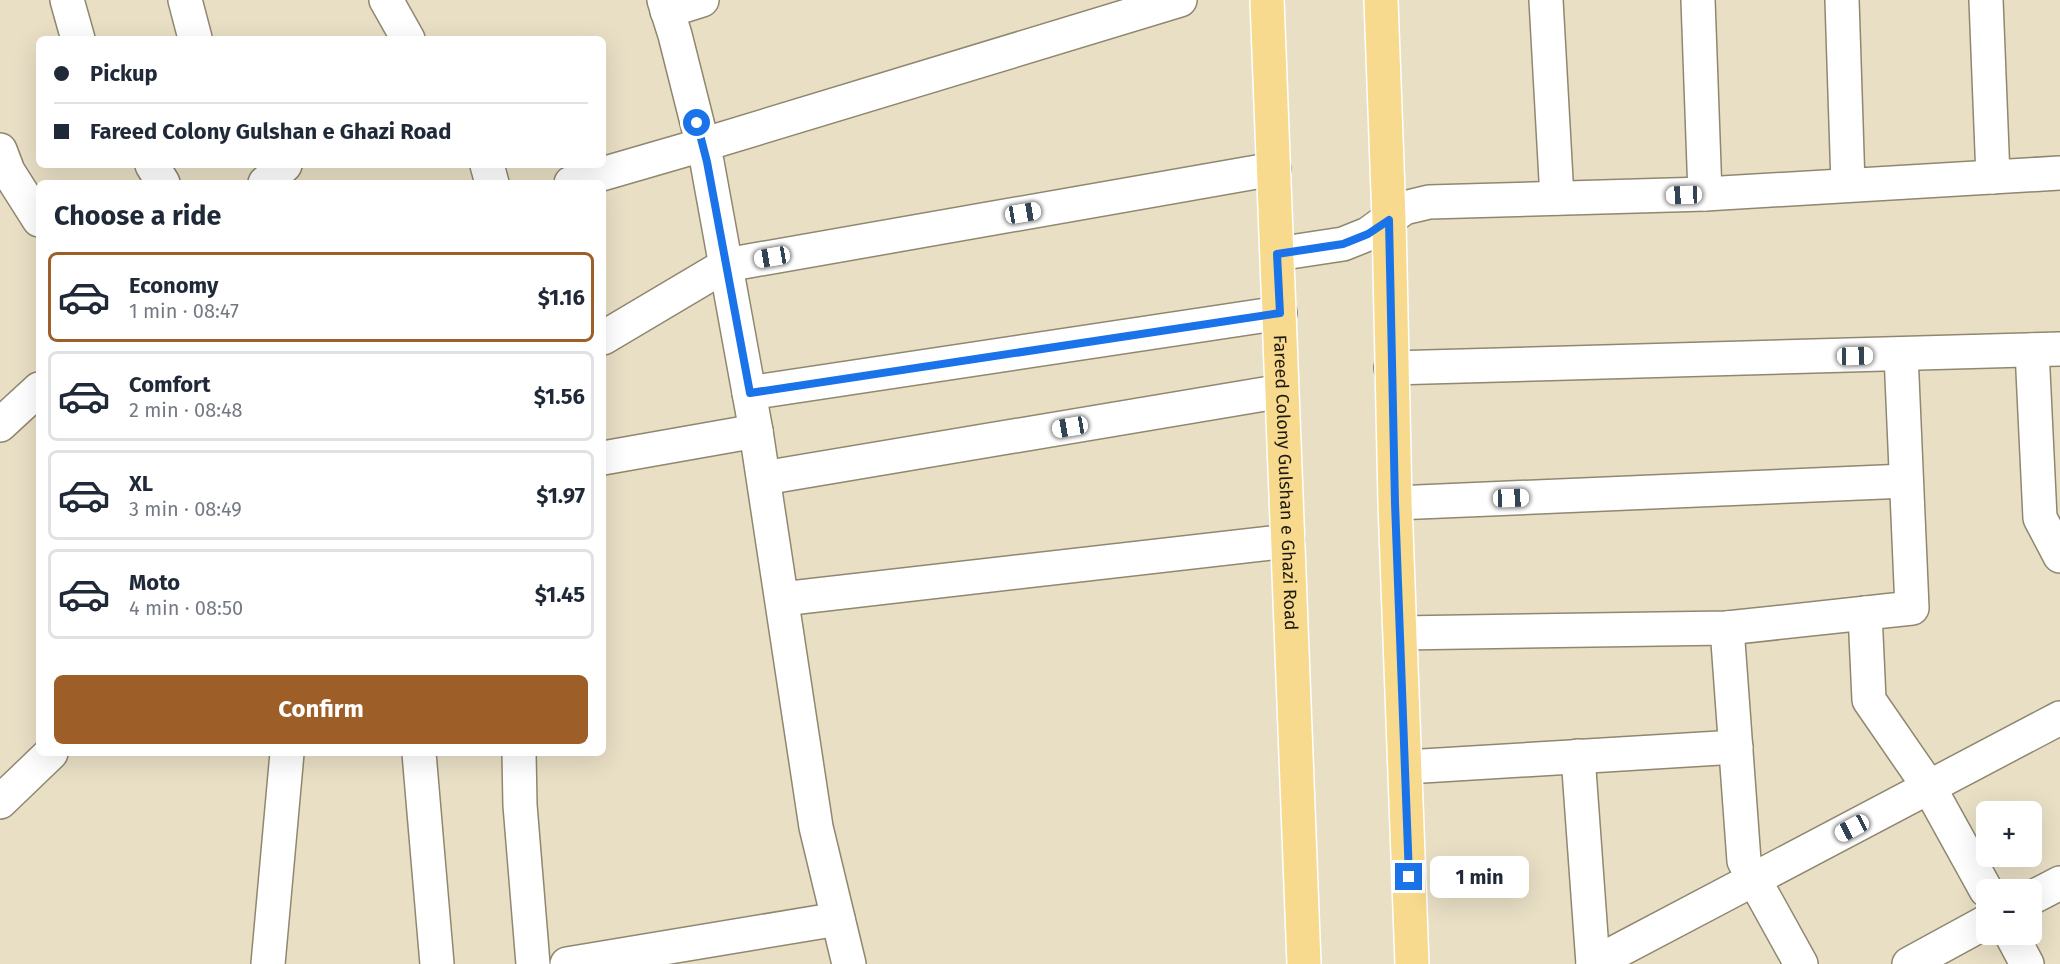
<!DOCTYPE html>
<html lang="en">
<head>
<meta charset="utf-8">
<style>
	:root { --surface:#fff; --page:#f6f6f7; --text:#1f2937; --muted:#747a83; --line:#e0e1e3; --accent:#9e5e27 }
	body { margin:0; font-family:"Fira Sans",sans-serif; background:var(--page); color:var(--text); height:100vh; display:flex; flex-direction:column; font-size:22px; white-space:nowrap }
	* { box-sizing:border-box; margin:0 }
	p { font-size:20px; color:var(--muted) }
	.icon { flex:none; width:33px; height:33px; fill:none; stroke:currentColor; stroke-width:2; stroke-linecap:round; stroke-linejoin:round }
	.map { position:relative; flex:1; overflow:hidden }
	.details { position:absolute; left:36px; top:180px; width:570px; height:576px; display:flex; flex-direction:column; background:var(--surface); border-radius:9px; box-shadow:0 6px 24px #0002 }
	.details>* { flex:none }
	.top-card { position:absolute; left:36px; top:36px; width:570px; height:132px; border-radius:9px; box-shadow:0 6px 24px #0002; display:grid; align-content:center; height:132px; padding:0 18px; background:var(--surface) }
	.controls { position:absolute; left:1976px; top:801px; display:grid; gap:12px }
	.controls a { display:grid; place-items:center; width:66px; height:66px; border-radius:9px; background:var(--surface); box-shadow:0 6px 24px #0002; font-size:30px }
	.end { position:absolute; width:27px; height:27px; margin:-14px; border:8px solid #1a73e8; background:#fff; box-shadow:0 0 0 3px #fff }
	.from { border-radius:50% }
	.bubble { position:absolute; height:42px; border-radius:9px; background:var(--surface); box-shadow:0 6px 24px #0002; font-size:20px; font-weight:700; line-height:42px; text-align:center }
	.car { position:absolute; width:18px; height:36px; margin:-18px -9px; border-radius:8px; box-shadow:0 0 4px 2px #0007; background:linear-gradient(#fff 24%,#345 0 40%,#fff 0 76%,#345 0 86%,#fff 0) }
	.top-card b { display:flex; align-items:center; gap:21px; height:57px; font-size:22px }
	.top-card b+b { border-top:2px solid var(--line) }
	.top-card i { width:15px; height:15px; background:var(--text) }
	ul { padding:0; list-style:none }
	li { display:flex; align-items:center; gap:18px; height:90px; margin:0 12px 9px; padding:0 6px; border:3px solid var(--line); border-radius:9px }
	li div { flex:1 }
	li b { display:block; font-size:22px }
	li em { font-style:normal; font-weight:700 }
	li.active { border-color:var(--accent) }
	li>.icon { width:54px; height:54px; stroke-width:1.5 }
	h2 { padding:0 18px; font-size:27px; line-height:72px }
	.primary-button { display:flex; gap:12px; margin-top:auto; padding:12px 18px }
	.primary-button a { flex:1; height:69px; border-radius:9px; background:var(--accent); color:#fff; font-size:24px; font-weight:700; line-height:69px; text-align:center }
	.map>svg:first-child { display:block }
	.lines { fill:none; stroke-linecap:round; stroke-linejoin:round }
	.minor-casing { stroke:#8f876f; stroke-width:36 }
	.primary-casing { stroke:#fff; stroke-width:36 }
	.minor { stroke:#fff; stroke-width:33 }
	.primary { stroke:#f7da8e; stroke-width:33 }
	.route { stroke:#1a73e8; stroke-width:8 }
	.labels { text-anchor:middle; stroke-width:6; stroke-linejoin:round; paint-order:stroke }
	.street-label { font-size:18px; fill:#1d1a11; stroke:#e8dfc5 }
</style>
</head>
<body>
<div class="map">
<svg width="2060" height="964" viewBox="0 0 2060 964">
	<rect width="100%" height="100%" fill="#e8dfc5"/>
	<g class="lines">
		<defs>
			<g id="minor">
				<path d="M67 0 78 39"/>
				<path d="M185 0 195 38"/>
				<path d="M386 0 408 39"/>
				<path d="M664 0 675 35 707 162 756 431 816 827 849 964"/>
				<path d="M1546 0 1557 198"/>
				<path d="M1698 0 1705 194"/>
				<path d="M1842 0 1848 185"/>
				<path d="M1986 0 1993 177"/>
				<path d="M667 11 702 0"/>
				<path d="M0 150 8 171 39 220"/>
				<path d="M152 165 163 183"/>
				<path d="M487 165 492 183"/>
				<path d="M265 183 285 165"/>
				<path d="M571 183 702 145 1180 0"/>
				<path d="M1277 254 1343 244 1368 234 1404 208 1429 202 1705 194 2060 173"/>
				<path d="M603 338 726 265 1274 169"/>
				<path d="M2032 350 2040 518 2060 556"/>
				<path d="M1391 368 2060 349"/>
				<path d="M749 393 1280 313"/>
				<path d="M0 425 39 389"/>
				<path d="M603 458 756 431"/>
				<path d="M764 478 1282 391"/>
				<path d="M1395 503 1906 481"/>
				<path d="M782 599 1288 541"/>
				<path d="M1865 613 1869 700 1929 787 1986 890"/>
				<path d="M1727 628 1744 861 1801 964"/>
				<path d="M1400 633 1727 628 1912 608 1901 354"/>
				<path d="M419 753 437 964"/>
				<path d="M519 753 520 805 533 964"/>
				<path d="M1578 756 1593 964"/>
				<path d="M1406 767 1736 747"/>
				<path d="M0 802 51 753"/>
				<path d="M2031 898 2060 883"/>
				<path d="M2011 934 2027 964"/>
				<path d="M268 964 287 753"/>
				<path d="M567 964 838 919"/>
				<path d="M1593 964 2060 718"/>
				<path d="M1909 964 1986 922"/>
			</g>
			<g id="primary">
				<path id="s1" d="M1267 0 1304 964"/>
				<path d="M1381 0 1389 220 1395 503 1412 964"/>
			</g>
		</defs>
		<use href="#minor" class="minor-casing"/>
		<use href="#primary" class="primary-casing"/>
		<use href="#minor" class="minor"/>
		<use href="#primary" class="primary"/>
	</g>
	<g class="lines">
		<path class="route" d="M697 123 707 162 750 393 1280 313 1277 254 1343 244 1368 234 1389 220 1395 503 1409 877"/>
	</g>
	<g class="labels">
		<g class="street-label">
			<text dy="6" stroke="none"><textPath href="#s1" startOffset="483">Fareed Colony Gulshan e Ghazi Road</textPath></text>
		</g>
	</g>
</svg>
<div class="controls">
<a>+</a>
<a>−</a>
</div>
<i class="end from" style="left:697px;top:123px"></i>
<i class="end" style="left:1409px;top:877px"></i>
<div class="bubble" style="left:1430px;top:856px;width:99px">1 min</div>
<i class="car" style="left:1684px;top:195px;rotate:268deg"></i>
<i class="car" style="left:1023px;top:213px;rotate:80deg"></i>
<i class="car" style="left:772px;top:257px;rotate:260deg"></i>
<i class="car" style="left:1855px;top:356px;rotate:89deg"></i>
<i class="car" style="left:1070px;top:427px;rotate:260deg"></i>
<i class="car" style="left:1511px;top:498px;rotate:88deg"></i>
<i class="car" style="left:1852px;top:828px;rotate:242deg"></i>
<div class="top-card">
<b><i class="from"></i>Pickup</b>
<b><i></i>Fareed Colony Gulshan e Ghazi Road</b>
</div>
<section class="details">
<h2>Choose a ride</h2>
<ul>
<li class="active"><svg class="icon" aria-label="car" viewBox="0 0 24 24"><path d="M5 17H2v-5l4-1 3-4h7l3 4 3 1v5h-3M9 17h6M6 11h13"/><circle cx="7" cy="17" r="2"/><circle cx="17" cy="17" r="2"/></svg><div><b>Economy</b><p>1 min · 08:47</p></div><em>$1.16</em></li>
<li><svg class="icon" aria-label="car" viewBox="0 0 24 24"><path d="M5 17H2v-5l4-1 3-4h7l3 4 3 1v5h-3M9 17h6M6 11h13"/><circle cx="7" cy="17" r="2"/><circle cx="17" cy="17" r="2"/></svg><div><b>Comfort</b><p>2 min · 08:48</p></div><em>$1.56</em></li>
<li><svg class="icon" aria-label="car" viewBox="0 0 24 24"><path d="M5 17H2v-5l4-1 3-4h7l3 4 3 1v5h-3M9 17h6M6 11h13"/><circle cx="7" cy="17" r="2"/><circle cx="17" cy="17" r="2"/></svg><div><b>XL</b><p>3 min · 08:49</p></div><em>$1.97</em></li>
<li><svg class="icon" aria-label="car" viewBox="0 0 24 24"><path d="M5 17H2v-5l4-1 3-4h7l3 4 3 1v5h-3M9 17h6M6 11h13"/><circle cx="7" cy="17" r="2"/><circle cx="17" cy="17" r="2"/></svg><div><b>Moto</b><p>4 min · 08:50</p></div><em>$1.45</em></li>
</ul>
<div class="primary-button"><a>Confirm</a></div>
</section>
</div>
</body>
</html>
